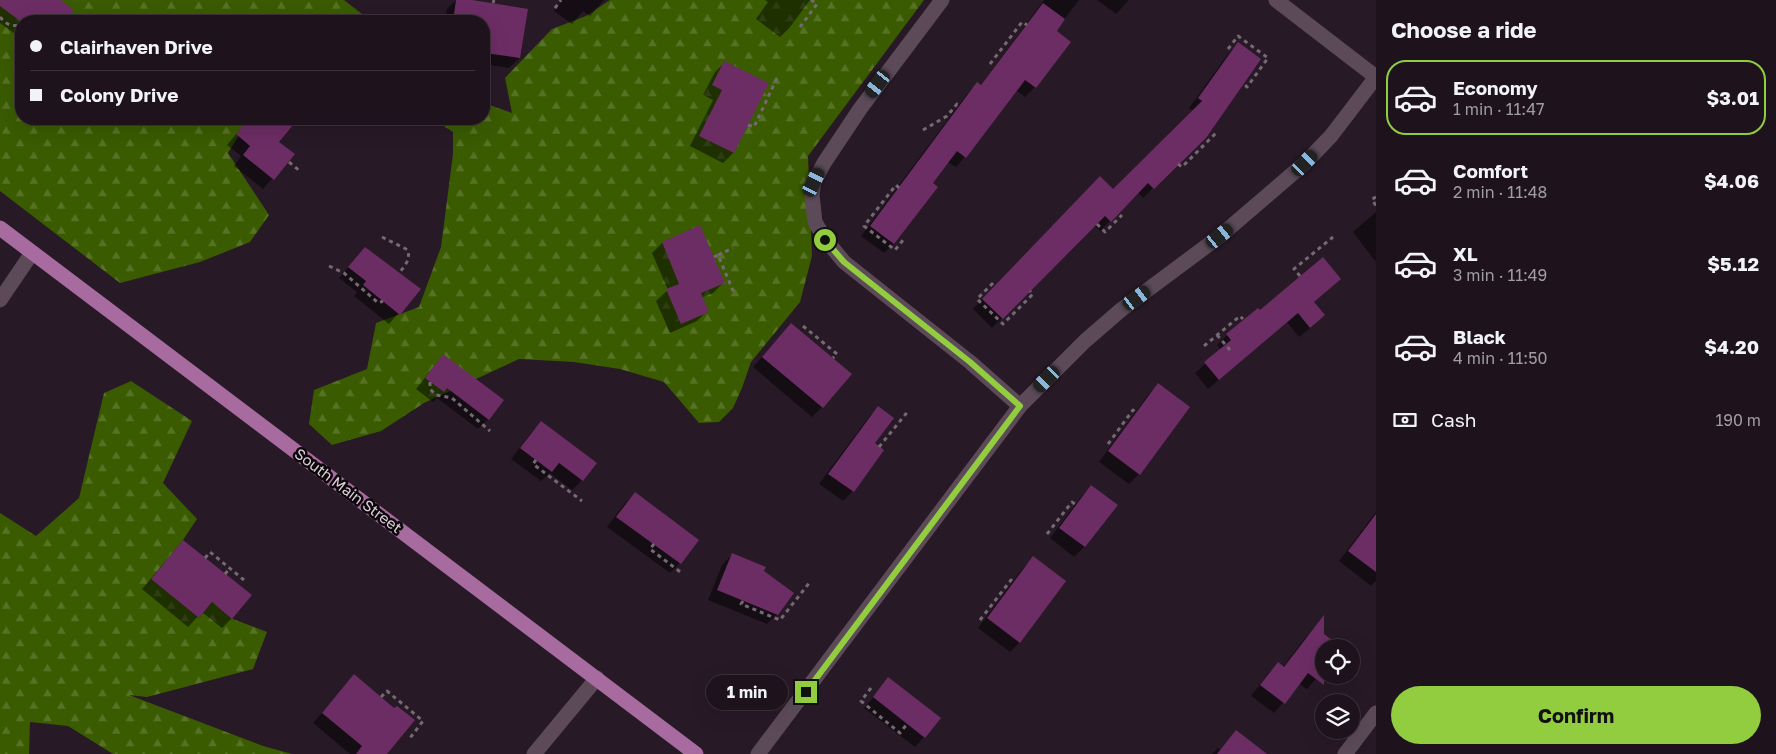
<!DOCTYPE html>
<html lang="en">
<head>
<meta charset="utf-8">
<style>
	:root { --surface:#1e131c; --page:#2b2029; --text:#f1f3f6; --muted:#a19ea3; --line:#3c323b; --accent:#92cd3f }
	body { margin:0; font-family:"Golos Text",sans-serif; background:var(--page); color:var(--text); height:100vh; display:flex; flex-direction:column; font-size:19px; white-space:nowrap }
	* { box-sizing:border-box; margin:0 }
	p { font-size:16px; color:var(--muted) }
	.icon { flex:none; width:28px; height:28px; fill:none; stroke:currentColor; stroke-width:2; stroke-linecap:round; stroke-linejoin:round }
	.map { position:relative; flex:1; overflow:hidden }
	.drawer { display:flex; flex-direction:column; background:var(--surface); width:400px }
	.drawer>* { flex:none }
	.banner { position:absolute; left:15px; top:15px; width:475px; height:110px; border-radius:20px; box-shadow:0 5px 20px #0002,0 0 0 1px var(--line); display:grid; align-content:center; height:110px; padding:0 15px; background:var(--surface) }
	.fabs { position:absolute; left:1315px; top:639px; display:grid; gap:10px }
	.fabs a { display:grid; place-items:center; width:45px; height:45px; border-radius:50%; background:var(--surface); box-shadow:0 5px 20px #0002,0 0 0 1px var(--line); font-size:25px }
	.end { position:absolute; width:22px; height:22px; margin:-11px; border:6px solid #92cd3f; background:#111; box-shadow:0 0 0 2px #111 }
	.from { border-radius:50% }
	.bubble { position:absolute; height:35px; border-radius:18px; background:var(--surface); box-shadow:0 5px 20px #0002,0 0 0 1px var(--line); font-size:16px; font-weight:700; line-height:35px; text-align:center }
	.car { position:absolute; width:15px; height:30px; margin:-15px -8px; border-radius:6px; box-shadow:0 0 4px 1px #0007; background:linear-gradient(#222 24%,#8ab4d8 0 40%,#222 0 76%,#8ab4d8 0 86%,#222 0) }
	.banner b { display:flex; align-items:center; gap:18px; height:48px; font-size:19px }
	.banner b+b { border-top:1px solid var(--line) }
	.banner i { width:12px; height:12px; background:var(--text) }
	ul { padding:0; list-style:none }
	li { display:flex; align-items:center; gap:15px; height:75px; margin:0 10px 8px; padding:0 5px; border:2px solid transparent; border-radius:20px }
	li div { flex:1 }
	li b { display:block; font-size:19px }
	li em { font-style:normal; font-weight:700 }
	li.current { border-color:var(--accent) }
	li>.icon { width:45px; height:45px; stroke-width:1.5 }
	h2 { padding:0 15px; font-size:22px; line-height:60px }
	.pay { display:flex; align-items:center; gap:12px; height:55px; padding:0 15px; font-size:19px }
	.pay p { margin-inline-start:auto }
	.primary-button { display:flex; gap:10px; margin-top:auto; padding:10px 15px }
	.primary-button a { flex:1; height:58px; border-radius:30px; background:var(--accent); color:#111; font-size:20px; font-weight:700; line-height:58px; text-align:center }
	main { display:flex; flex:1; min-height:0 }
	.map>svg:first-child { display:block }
	.forest { fill:url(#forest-firs) }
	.shadow { fill:#0007 }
	.building { fill:#6c2d65 }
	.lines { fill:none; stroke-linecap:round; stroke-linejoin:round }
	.path { stroke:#766974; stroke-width:3; stroke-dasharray:4 4; stroke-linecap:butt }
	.street { stroke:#5c4a59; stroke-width:15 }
	.primary { stroke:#a86ba0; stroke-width:15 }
	.route { stroke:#92cd3f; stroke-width:6 }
	.labels { text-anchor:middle; stroke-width:5; stroke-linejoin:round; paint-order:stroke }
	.street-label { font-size:15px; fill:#dbd0d9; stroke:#0d070c }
</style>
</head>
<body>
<main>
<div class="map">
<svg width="1376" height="754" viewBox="0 0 1376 754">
	<defs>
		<pattern id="forest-firs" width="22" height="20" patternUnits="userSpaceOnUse" patternTransform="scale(1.25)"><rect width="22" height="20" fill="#3a5b00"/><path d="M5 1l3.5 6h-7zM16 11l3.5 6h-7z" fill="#567225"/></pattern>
	</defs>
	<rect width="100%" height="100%" fill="#281926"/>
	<g class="forest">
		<path d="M0 0H344L371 21H21V119H249L228 153 269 215 250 242 200 262 120 283 0 191Z"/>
		<path d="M610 0H924L808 156 812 256 800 302 751 362 742 388 733 408 719 422 699 423 664 382 620 369 574 362 519 359 424 403 381 431 332 445 309 424 314 390 367 369 376 323 419 307 441 247 453 154V132L433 119H484V103L512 113 505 78 552 29 586 16Z"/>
		<path d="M131 381 192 421 163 483 197 519 183 540 151 579 199 618 212 602 233 619 267 632 253 669 147 697 129 695 263 746 292 754H113L68 726 30 722 29 754H0V513L36 536 79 498 104 393Z"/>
	</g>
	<g class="shadow">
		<path d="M0 0H59L72 10 64 21H21V38L0 23Z"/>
		<path d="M456 0 526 10 519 58 509 68 484 64V21H445L447 9Z"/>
		<path d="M562 0H604L590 16 583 11 572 24 554 11Z"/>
		<path d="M765 0H810L790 27 780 37 756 19 768 2Z"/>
		<path d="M1044 0H1079L1055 31 1035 87 1025 97 1016 90 965 157 956 167 948 162 931 184 894 243 884 253 861 236 967 94 977 84 980 86Z"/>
		<path d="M1097 0H1129L1116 14Z"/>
		<path d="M1238 44 1205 137 1143 198 1138 192 1100 231 1094 225 992 328 973 309 1090 187 1113 191 1193 111 1189 108 1228 54Z"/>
		<path d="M725 62 767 83 733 153 723 163 690 146 713 100 703 95 715 72Z"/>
		<path d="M249 119H259L265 124 269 119H296L278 142 293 155 263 189 234 166 241 156 227 145Z"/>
		<path d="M1376 212V260L1375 261 1353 232Z"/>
		<path d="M699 227 723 283 713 293 701 298 707 311 697 321 670 333 656 301 668 290 652 253 662 243Z"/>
		<path d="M365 248 419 289 389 324 354 296 357 292 339 278Z"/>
		<path d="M1340 279 1313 303 1314 325 1299 337 1287 322 1208 389 1195 373 1221 350 1217 345 1227 335 1260 312Z"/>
		<path d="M791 324 822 407 812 417 753 367Z"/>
		<path d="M443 356 488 419 478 429 437 398 433 402 416 389 434 366Z"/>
		<path d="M1158 385 1188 407 1139 474 1129 484 1099 462 1148 395Z"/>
		<path d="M878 408 873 444 853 491 843 501 819 484 868 418Z"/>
		<path d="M541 423 582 480 572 490 550 473 541 481 511 459 531 433Z"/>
		<path d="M1091 487 1116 505 1084 547 1074 557 1050 538 1081 497Z"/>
		<path d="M635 493 697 540 680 563 670 573 607 527 625 503Z"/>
		<path d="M1376 512V581L1371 586 1339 561Z"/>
		<path d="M183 541 232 618 222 628 202 612 188 627 142 589Z"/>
		<path d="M732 555 762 572 777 614 767 624 708 600 722 565Z"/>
		<path d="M1033 558 1020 642 1010 652 978 628 1023 568Z"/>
		<path d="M1315 629 1324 648V670L1307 689 1299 684 1274 713 1251 696 1268 674 1278 664 1283 667 1305 638Z"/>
		<path d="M354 676 385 754H350L313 723Z"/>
		<path d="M889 679 924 737 915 747 864 708Z"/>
		<path d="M1236 732 1249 754H1212L1218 748 1220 750Z"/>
	</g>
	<g class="building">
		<path d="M0 0H61L74 10 66 21H20L0 6Z"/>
		<path d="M456 0H472L528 9 520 58 485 53 487 42H484V21H453Z"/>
		<path d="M1043 3 1065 19 1057 31 1071 42 1036 88 1025 80 966 158 957 151 933 183 938 187 894 244 870 226 977 82 981 85Z"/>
		<path d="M1238 42 1261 59 1206 138 1154 189 1148 183 1111 222 1105 216 1003 319 982 299 1100 176 1113 189 1202 101 1198 98Z"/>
		<path d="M724 61 769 83 734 153 699 136 722 90 712 85Z"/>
		<path d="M248 119H298L279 142 295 154 274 180 243 155 250 146 236 134Z"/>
		<path d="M700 225 725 283 701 293 709 312 681 324 666 289 679 284 662 242Z"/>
		<path d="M365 247 421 289 400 315 363 285 366 281 348 267Z"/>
		<path d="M1323 257 1341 279 1314 302 1325 315 1310 328 1298 313 1219 380 1204 362 1231 340 1226 334 1258 308 1260 310Z"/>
		<path d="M791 323 852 374 823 408 762 357Z"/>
		<path d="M443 354 504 400 489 420 447 388 444 392 425 378Z"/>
		<path d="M1158 383 1190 407 1140 475 1108 451Z"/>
		<path d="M878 406 894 418 875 443 884 450 854 492 828 474Z"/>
		<path d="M541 421 597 463 583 481 559 463 552 472 520 448Z"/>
		<path d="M1091 485 1118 505 1085 547 1059 528Z"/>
		<path d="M635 492 699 540 681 564 616 517Z"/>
		<path d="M1376 514V572L1348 551Z"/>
		<path d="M183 540 252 595 232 619 212 602 199 618 151 579Z"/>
		<path d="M732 553 766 567 764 571 794 593 778 615 717 590Z"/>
		<path d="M1033 556 1066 581 1020 643 987 618Z"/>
		<path d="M1324 615V634L1342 648H1324V685L1308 673 1285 704 1260 685 1278 662 1284 667Z"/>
		<path d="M354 674 394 708 397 706 415 720 387 754H356L362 746 322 713Z"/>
		<path d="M888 677 941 718 925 738 873 697Z"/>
		<path d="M1236 730 1267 754H1217Z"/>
	</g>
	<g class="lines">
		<g class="path">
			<path d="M493 3 494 0"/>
			<path d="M555 8 561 0"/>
			<path d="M0 17C6 24 12 28 21 24"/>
			<path d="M23 21 25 19"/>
			<path d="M800 27 817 4 811 0"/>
			<path d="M1228 49 1238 36 1268 58 1247 87 1244 84"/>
			<path d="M990 64 1022 22 1027 25"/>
			<path d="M748 125 754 127 777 78"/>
			<path d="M923 130 947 116 957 104 959 105"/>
			<path d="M289 162 301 172"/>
			<path d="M1178 164 1182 167 1217 132"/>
			<path d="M899 188 896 185 864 226 895 250 904 239"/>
			<path d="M1376 197 1372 199 1376 206"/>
			<path d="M1097 224 1105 232 1122 215"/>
			<path d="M382 237 408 250C410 260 406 264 400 272"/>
			<path d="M718 255 733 248"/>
			<path d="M714 257 718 255 734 293"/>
			<path d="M329 266 344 273 376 301 379 303 383 301"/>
			<path d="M1300 276 1294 269 1333 237"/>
			<path d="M993 283 977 299 1003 324 1033 294 1030 291"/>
			<path d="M803 326 837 354 833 358"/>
			<path d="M1217 335 1230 350"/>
			<path d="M1204 346 1240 316 1243 319"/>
			<path d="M430 382V389L436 395 452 398 490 431"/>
			<path d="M1108 444 1133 410 1136 413"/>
			<path d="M879 447 909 410"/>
			<path d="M536 460 533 464 582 501"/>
			<path d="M1047 534 1072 502 1076 505"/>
			<path d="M654 544 650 549 683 574"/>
			<path d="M205 558 210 552 244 580"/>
			<path d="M225 574 230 568"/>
			<path d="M743 601 741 604 780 620 810 582"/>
			<path d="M980 620 1011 580 1013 582"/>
			<path d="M871 688 861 701 900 733 907 724"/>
			<path d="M381 697 387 691 423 721 410 738"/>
		</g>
		<g class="street">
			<path d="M942 0 860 109 824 163 814 182 812 195 815 222 825 239 844 262 970 362 1020 406"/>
			<path d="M0 300 32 253"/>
			<path d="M534 754 597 678"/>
			<path d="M758 754 1020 406 1085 341 1122 309 1220 236 1305 163 1331 136 1376 77 1276 0"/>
			<path d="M1345 754 1376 713"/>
		</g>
		<path class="primary" d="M0 228 696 754"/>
	</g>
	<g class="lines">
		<path class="route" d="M806 692 1020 406 970 362 844 262 825 240"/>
	</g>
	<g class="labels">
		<g class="street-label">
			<text transform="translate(348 491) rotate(37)" y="5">South Main Street</text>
		</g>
	</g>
</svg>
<div class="fabs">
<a><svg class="icon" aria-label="locate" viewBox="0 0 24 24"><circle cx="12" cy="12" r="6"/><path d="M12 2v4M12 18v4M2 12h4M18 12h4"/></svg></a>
<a><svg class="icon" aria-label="layers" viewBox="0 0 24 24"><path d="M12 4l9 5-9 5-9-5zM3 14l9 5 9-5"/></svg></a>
</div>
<i class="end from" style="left:825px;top:240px"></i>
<i class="end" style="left:806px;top:692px"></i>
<div class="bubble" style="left:706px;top:675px;width:82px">1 min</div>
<i class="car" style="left:878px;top:84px;rotate:217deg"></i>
<i class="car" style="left:1305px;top:163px;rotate:44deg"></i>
<i class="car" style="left:814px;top:182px;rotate:26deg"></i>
<i class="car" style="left:1220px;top:236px;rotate:51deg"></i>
<i class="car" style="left:1137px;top:298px;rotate:54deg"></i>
<i class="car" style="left:1047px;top:379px;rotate:225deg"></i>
<div class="banner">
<b><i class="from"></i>Clairhaven Drive</b>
<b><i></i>Colony Drive</b>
</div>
</div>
<section class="drawer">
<h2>Choose a ride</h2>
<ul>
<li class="current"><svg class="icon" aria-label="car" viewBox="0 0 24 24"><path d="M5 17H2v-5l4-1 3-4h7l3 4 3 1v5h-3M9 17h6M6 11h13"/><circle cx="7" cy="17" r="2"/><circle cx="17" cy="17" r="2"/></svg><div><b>Economy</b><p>1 min · 11:47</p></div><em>$3.01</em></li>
<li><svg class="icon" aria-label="car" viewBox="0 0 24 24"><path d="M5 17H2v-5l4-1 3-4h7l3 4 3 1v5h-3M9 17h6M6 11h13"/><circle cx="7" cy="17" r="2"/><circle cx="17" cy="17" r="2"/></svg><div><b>Comfort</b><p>2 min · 11:48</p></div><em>$4.06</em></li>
<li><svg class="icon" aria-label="car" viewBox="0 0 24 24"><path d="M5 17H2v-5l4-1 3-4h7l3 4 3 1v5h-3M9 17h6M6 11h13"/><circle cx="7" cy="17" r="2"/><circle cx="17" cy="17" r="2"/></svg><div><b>XL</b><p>3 min · 11:49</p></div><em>$5.12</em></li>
<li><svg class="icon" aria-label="car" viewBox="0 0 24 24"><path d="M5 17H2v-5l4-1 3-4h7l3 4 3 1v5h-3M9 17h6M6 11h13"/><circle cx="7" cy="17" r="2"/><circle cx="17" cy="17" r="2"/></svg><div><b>Black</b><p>4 min · 11:50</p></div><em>$4.20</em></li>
</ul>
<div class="pay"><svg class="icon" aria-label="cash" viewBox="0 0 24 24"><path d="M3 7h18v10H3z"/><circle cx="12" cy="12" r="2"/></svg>Cash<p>190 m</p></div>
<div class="primary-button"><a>Confirm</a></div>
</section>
</main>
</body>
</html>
